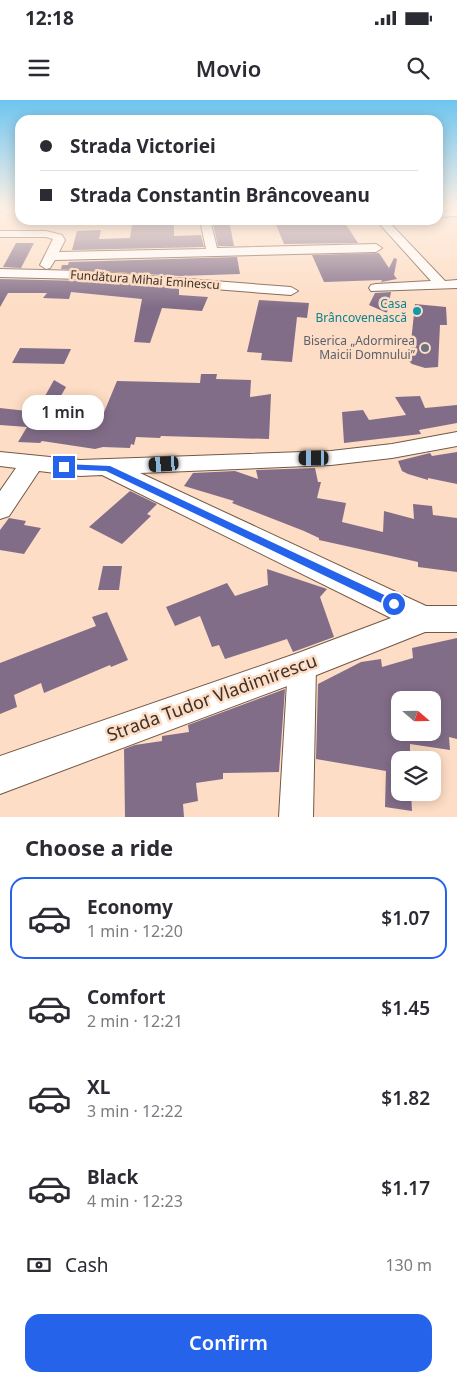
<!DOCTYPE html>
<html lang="en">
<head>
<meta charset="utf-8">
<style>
	:root { --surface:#fff; --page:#f2f2f3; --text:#2b2b33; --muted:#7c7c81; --line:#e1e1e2; --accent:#2563eb }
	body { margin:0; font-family:"Noto Sans",sans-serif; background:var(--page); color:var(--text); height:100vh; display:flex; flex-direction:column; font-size:19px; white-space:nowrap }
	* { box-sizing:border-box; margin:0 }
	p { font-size:16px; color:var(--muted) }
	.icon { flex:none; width:28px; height:28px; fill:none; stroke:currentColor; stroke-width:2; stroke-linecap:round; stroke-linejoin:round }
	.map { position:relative; height:717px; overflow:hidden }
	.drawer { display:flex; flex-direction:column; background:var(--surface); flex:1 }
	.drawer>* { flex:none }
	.banner { position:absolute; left:15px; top:15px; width:428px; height:110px; border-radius:15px; box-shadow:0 2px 12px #0003; display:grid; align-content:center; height:110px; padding:0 25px; background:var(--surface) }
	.needle { width:32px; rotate:110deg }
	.tools { position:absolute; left:391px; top:591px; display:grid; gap:10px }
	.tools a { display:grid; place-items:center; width:50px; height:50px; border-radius:10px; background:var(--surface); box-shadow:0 2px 12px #0003; font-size:25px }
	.end { position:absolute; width:22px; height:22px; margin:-11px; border:6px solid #2563eb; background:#fff; box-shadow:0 0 0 2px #fff }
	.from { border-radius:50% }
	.bubble { position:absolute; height:35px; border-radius:15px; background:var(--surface); box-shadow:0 2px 12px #0003; font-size:16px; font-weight:600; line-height:35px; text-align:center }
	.car { position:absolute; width:15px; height:30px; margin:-15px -8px; border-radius:6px; box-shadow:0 0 4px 1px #0007; background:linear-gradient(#222 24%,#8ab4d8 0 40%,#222 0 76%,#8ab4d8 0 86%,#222 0) }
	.banner b { display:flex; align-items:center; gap:18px; height:48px; font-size:19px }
	.banner b+b { border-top:1px solid var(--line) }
	.banner i { width:12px; height:12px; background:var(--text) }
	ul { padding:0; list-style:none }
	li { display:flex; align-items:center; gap:15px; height:82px; margin:0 10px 8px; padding:0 15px; border:2px solid transparent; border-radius:15px }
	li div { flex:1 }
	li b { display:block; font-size:19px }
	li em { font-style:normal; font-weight:600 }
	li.current { border-color:var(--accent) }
	li>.icon { width:45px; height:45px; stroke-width:1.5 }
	h2 { padding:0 25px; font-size:22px; line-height:60px }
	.pay { display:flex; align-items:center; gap:12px; height:55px; padding:0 25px; font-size:19px }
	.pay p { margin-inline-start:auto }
	.cta { display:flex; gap:10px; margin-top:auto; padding:10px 25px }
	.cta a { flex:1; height:58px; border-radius:15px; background:var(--accent); color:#fff; font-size:20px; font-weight:600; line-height:58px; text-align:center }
	.status { display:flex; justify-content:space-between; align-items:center; height:35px; padding:0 25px; background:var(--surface); direction:ltr }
	.status svg { height:14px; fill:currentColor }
	header { display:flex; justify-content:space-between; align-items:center; height:65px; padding:0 25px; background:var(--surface); font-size:22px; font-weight:600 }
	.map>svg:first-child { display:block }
	.building { fill:#826d88; fill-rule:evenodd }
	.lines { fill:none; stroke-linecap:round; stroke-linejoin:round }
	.minor-casing { stroke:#745844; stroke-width:2 }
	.tertiary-casing { stroke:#745844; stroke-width:2 }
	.minor { fill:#fff; fill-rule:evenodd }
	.tertiary { fill:#fff; fill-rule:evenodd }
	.route { fill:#2563eb }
	.culture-dot { fill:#0f9aa8; stroke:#fdddc5; stroke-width:2 }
	.worship-dot { fill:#6b7280; stroke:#fdddc5; stroke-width:2 }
	.labels { text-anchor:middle; stroke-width:5; stroke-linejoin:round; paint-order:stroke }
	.far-street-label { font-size:12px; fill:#3d3128; stroke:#fdddc5 }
	.far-culture-label { font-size:12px; fill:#0d838f; stroke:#fdddc5; text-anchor:end }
	.far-worship-label { font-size:12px; fill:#5b616d; stroke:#fdddc5; text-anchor:end }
	.near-street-label { font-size:18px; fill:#3d3128; stroke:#fdddc5 }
</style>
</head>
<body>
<div class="status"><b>12:18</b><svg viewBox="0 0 49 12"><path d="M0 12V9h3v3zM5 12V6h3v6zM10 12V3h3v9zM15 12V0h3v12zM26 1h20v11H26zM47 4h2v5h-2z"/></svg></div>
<header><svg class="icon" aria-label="menu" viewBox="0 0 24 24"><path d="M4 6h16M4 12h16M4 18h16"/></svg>Movio<svg class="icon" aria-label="search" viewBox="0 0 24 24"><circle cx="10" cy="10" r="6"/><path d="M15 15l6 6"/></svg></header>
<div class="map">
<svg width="457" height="717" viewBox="0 0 457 717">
	<rect width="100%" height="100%" fill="#fdddc5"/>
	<g class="building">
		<path d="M151 120H174V136L201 135 204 147 72 150 77 131 101 130 99 139 130 138 132 125H151Z"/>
		<path d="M212 120H229L234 146H218Z"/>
		<path d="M274 120H343L358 143 284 144Z"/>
		<path d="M16 143H34L21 168 3 167Z"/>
		<path d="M379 153 389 168 394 158 397 159 394 175 397 179 381 182 382 180 324 182 312 155Z"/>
		<path d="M237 157 240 174 180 176 61 169 62 165H68L69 162Z"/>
		<path d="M0 179 84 181 179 188V195L208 197 202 211 162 208 150 243 134 242 142 199 71 192 69 199 43 198 47 193H8L0 207Z"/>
		<path d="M391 192 387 213 369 205 375 193Z"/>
		<path d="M259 200 309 203 307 218 297 217 292 262 261 260 262 253 247 252Z"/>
		<path d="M415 204 446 207 447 225H440L438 267 425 268 412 264 409 261Z"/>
		<path d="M20 248 71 249 64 264 12 263Z"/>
		<path d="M201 274H217L216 279 251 280 250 297 271 294 269 339 161 336 160 338 136 337 134 345 131 344 130 348 103 347 95 349 42 341 40 343 18 342 27 327 0 325V308L36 312 54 280 66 287 47 320 79 324 86 315 102 317 117 281 200 283Z"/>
		<path d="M420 296 425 308 457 305V323L419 330 421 334 344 343 342 312 363 310 369 320 406 315 395 297Z"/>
		<path d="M457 352V384L428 378V380L408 374 402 371 398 361 430 353 432 356Z"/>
		<path d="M315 368 318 382H321L317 398 346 403 342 422 383 432 384 411 414 419 413 404 432 406 433 415 457 418V472L418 467V462L319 440V438L304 431 232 403 234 401 184 386 193 373 235 371 258 379 256 370Z"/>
		<path d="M130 391 157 404 147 414 151 416 122 444 89 427Z"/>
		<path d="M9 418 26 421 24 425 41 428 24 454 0 450V430Z"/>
		<path d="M103 466H122L119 490H98Z"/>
		<path d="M267 469 327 489 320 497 334 537 293 552 287 539 225 559 219 545 212 547 200 516 175 526 166 507 227 483 235 496 268 485Z"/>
		<path d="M107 512 128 560 111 567 110 565 44 593 41 583 14 595 17 607 0 614V563L96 526 92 517Z"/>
		<path d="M457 538V639L449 637 450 650 410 644V660H400V692H411L412 711 385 707 386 671 316 659 318 584 361 562 381 559 382 567 413 558 412 548ZM400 600H432V632H400Z"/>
		<path d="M285 589 279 672 223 673V679L196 683 198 701 183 704 184 717H125L124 649 135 645 162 641V636L189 632 188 625Z"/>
	</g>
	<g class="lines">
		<defs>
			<g id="minor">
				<path d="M0 107H7L0 112Z"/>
				<path d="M457 110V116L438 117V111Z"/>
				<path d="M200 120H210L217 148 376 144 382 148 376 152 55 160 50 168 46 169 40 165 53 139 46 137H0V131H46L62 135 65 140 59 152 206 149Z"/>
				<path d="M376 120H387L445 181 457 180V188L371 191 369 188 371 185 376 184 431 181Z"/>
				<path d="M0 169 84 171 291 187 298 191 291 195 84 179 0 177Z"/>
				<path d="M302 554 312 557 316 566 313 717H279L288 566 292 557Z"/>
			</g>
			<path id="tertiary" d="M457 332V346L392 358 331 365 140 373 426 506H457V532H425L314 576 0 694V656L298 553 391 518 102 375 80 376 39 371 9 416 0 419V391L16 368 0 366V352L80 360 331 351 392 344Z"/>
		</defs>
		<use href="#minor" class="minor-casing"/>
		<use href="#tertiary" class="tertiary-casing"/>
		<use href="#minor" class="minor"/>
		<use href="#tertiary" class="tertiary"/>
	</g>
	<linearGradient id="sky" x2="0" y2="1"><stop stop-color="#6dc5f0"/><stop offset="0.52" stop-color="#fef0e5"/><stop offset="1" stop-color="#fef0e5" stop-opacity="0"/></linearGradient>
	<rect width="457" height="207" fill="url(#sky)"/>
	<path class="route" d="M64 364 110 366 397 501 399 504 397 507H390L106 371 61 369 60 367Z"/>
	<circle class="culture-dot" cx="417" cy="211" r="5"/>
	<circle class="worship-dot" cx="425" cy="248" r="5"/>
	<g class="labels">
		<g class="far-street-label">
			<text transform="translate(145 180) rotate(4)" y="4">Fundătura Mihai Eminescu</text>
		</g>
		<g class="far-culture-label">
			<text x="407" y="208">Casa<tspan x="407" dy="14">Brâncovenească</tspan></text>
		</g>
		<g class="far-worship-label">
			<text x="415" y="245">Biserica „Adormirea<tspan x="415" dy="14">Maicii Domnului”</tspan></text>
		</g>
		<g class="near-street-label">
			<text transform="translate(212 598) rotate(-20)" y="6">Strada Tudor Vladimirescu</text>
		</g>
	</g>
</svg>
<div class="tools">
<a><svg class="needle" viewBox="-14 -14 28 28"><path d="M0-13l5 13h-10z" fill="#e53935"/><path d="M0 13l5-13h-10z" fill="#7c7c81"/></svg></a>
<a><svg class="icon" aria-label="layers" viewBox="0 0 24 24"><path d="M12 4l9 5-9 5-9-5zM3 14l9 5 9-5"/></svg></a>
</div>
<i class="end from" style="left:394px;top:504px"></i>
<i class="end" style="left:64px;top:367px"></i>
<div class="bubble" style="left:22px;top:295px;width:82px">1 min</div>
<i class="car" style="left:314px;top:358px;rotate:270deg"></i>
<i class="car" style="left:164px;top:364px;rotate:266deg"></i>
<div class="banner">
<b><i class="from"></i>Strada Victoriei</b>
<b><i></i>Strada Constantin Brâncoveanu</b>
</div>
</div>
<section class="drawer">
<h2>Choose a ride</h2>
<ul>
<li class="current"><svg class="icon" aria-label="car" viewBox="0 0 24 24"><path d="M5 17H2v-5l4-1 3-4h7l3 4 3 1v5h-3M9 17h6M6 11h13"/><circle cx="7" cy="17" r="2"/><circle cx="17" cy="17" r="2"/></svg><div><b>Economy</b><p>1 min · 12:20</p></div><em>$1.07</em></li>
<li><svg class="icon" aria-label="car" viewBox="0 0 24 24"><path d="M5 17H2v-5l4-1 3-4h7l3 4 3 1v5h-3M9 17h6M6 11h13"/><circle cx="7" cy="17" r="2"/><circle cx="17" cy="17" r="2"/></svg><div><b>Comfort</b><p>2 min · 12:21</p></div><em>$1.45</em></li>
<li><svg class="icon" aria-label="car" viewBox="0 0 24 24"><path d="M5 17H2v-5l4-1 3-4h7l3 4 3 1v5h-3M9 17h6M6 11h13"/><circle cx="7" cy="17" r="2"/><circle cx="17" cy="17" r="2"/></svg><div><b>XL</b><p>3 min · 12:22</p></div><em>$1.82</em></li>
<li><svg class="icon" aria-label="car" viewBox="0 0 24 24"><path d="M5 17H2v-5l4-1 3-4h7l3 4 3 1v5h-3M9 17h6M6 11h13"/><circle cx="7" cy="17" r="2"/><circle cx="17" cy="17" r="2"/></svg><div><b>Black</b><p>4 min · 12:23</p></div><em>$1.17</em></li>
</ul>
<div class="pay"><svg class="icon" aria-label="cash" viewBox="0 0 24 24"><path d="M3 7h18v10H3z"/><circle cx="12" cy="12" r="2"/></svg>Cash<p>130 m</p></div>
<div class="cta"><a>Confirm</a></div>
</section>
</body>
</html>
